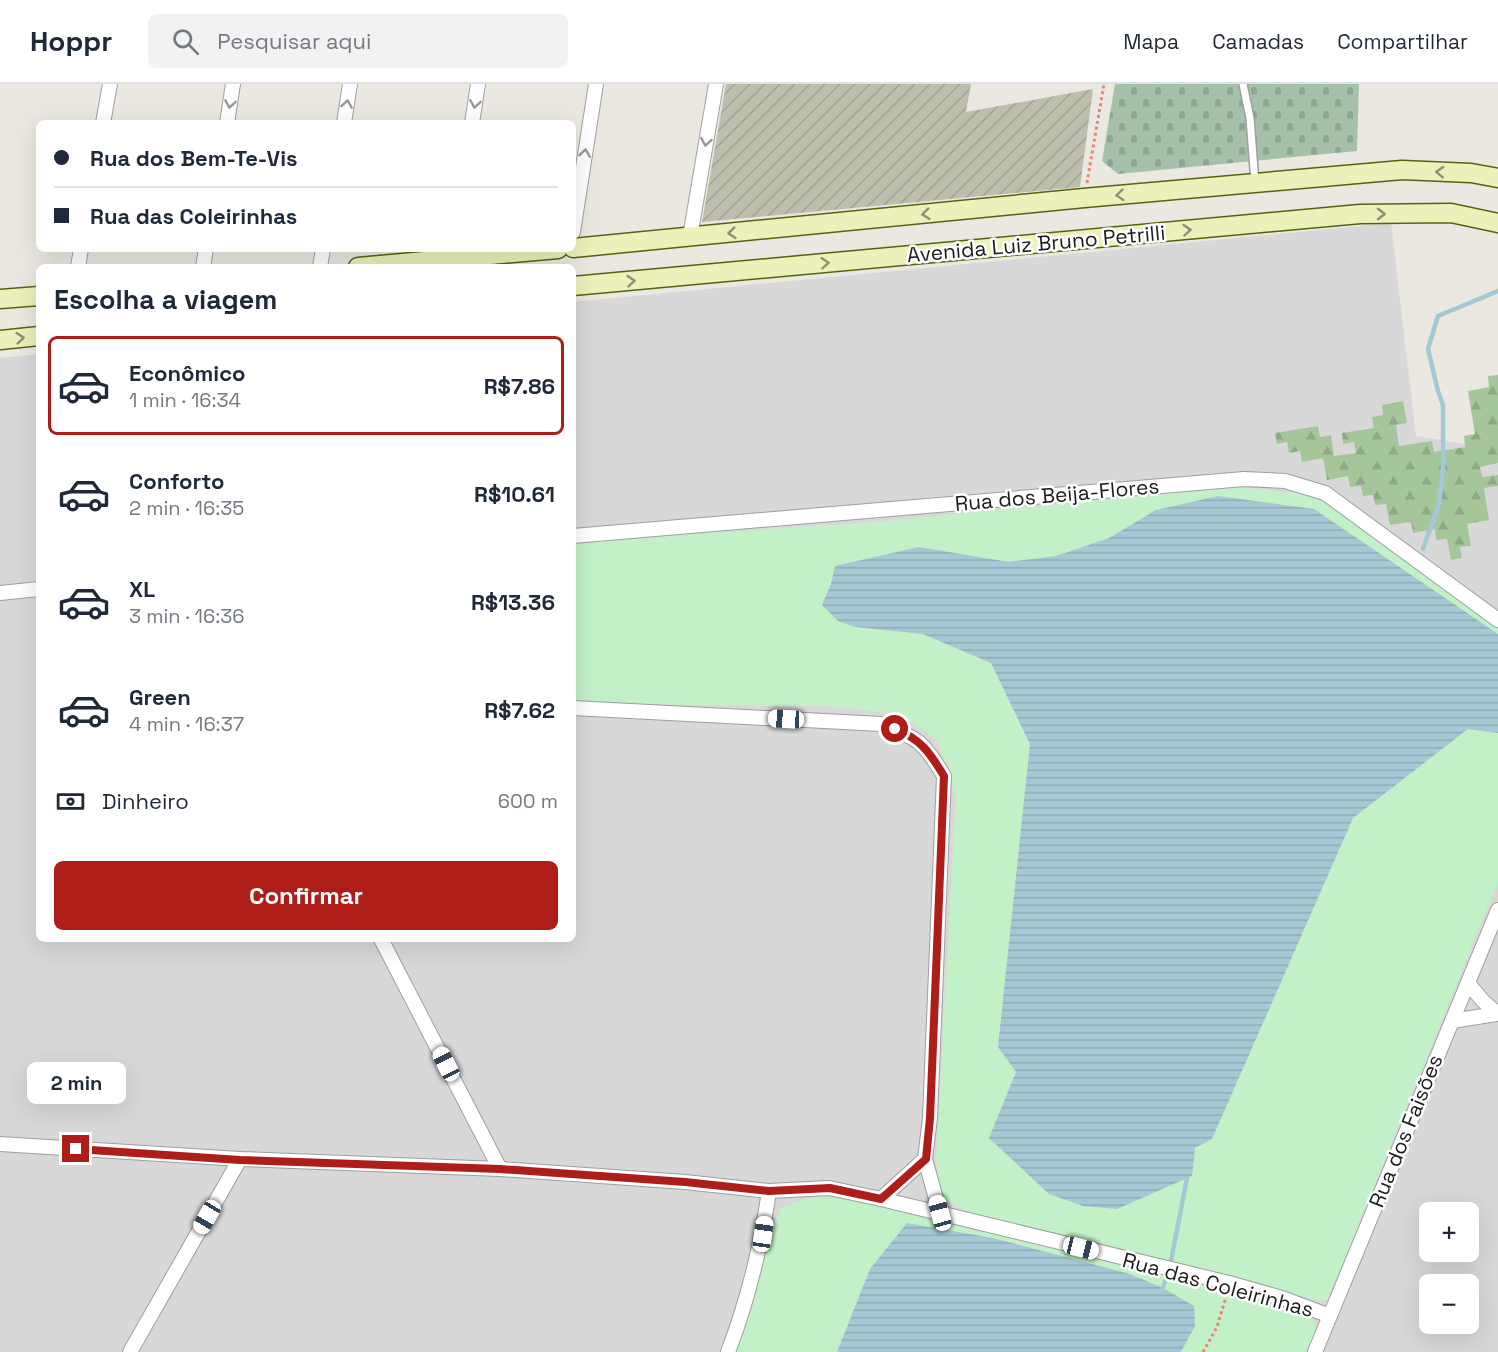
<!DOCTYPE html>
<html lang="pt">
<head>
<meta charset="utf-8">
<style>
	:root { --surface:#fff; --page:#f2f2f3; --text:#1f2937; --muted:#747a83; --line:#e0e1e3; --accent:#ae1d17 }
	body { margin:0; font-family:"Space Grotesk",sans-serif; background:var(--page); color:var(--text); height:100vh; display:flex; flex-direction:column; font-size:22px; white-space:nowrap }
	* { box-sizing:border-box; margin:0 }
	p { font-size:20px; color:var(--muted) }
	.icon { flex:none; width:33px; height:33px; fill:none; stroke:currentColor; stroke-width:2; stroke-linecap:round; stroke-linejoin:round }
	.map { position:relative; flex:1; overflow:hidden }
	.drawer { position:absolute; left:36px; top:180px; width:540px; height:678px; display:flex; flex-direction:column; background:var(--surface); border-radius:9px; box-shadow:0 6px 24px #0002 }
	.drawer>* { flex:none }
	.guide { position:absolute; left:36px; top:36px; width:540px; height:132px; border-radius:9px; box-shadow:0 6px 24px #0002; display:grid; align-content:center; height:132px; padding:0 18px; background:var(--surface) }
	.controls { position:absolute; left:1419px; top:1118px; display:grid; gap:12px }
	.controls a { display:grid; place-items:center; width:60px; height:60px; border-radius:9px; background:var(--surface); box-shadow:0 6px 24px #0002; font-size:30px }
	.end { position:absolute; width:27px; height:27px; margin:-14px; border:8px solid #ae1d17; background:#fff; box-shadow:0 0 0 3px #fff }
	.from { border-radius:50% }
	.bubble { position:absolute; height:42px; border-radius:9px; background:var(--surface); box-shadow:0 6px 24px #0002; font-size:20px; font-weight:700; line-height:42px; text-align:center }
	.car { position:absolute; width:18px; height:36px; margin:-18px -9px; border-radius:8px; box-shadow:0 0 4px 2px #0007; background:linear-gradient(#fff 24%,#345 0 40%,#fff 0 76%,#345 0 86%,#fff 0) }
	.guide b { display:flex; align-items:center; gap:21px; height:57px; font-size:22px }
	.guide b+b { border-top:2px solid var(--line) }
	.guide i { width:15px; height:15px; background:var(--text) }
	ul { padding:0; list-style:none }
	li { display:flex; align-items:center; gap:18px; height:99px; margin:0 12px 9px; padding:0 6px; border:3px solid transparent; border-radius:9px }
	li div { flex:1 }
	li b { display:block; font-size:22px }
	li em { font-style:normal; font-weight:700 }
	li.current { border-color:var(--accent) }
	li>.icon { width:54px; height:54px; stroke-width:1.5 }
	h2 { padding:0 18px; font-size:27px; line-height:72px }
	.pay { display:flex; align-items:center; gap:15px; height:66px; padding:0 18px; font-size:22px }
	.pay p { margin-inline-start:auto }
	.button { display:flex; gap:12px; margin-top:auto; padding:12px 18px }
	.button a { flex:1; height:69px; border-radius:9px; background:var(--accent); color:#fff; font-size:24px; font-weight:700; line-height:69px; text-align:center }
	header { display:flex; align-items:center; gap:36px; box-sizing:border-box; height:84px; padding:0 30px; background:var(--surface); border-bottom:2px solid var(--line) }
	header strong { font-size:28px }
	nav { display:flex; gap:33px; margin-inline-start:auto; font-size:21px }
	.search { width:420px; height:54px; background:var(--page); display:flex; align-items:center; gap:15px; box-sizing:border-box; padding:0 21px; border-radius:9px; color:var(--muted); font-size:22px }
	.map>svg:first-child { display:block }
	.residential { fill:#d9d8d8; fill-rule:evenodd }
	.construction { fill:url(#construction-furrows) }
	.forest { fill:url(#forest-firs) }
	.cemetery { fill:url(#cemetery-stones) }
	.park { fill:#c2f1c7 }
	.water { fill:url(#water-rules) }
	.lines { fill:none; stroke-linecap:round; stroke-linejoin:round }
	.stream { stroke:#a6c8d4; stroke-width:4.5 }
	.service-casing { stroke:#9f9f9f; stroke-width:10 }
	.minor-casing { stroke:#9f9f9f; stroke-width:16 }
	.secondary-casing { stroke:#566211; stroke-width:21 }
	.path { stroke:#e88675; stroke-width:3; stroke-dasharray:3 3; stroke-linecap:butt }
	.service { stroke:#fff; stroke-width:7 }
	.minor { stroke:#fff; stroke-width:14 }
	.secondary { stroke:#ecf1ba; stroke-width:18 }
	.oneway { stroke:#989898 }
	.oneway2 { stroke:#8e9172 }
	.route { stroke:#ae1d17; stroke-width:8 }
	.labels { text-anchor:middle; stroke-width:5; stroke-linejoin:round; paint-order:stroke }
	.street-label { font-size:21px; fill:#1b1b1b; stroke:#fff }
</style>
</head>
<body>
<header>
<strong>Hoppr</strong>
<div class="search"><svg class="icon" aria-label="search" viewBox="0 0 24 24"><circle cx="10" cy="10" r="6"/><path d="M15 15l6 6"/></svg>Pesquisar aqui</div>
<nav><a>Mapa</a><a>Camadas</a><a>Compartilhar</a></nav>
</header>
<div class="map">
<svg width="1498" height="1268" viewBox="0 0 1498 1268">
	<defs>
		<pattern id="construction-furrows" width="10" height="10" patternUnits="userSpaceOnUse" patternTransform="scale(1.5)"><rect width="10" height="10" fill="#bebeae"/><path d="M-1 1l2-2M0 10L10 0M9 11l2-2" fill="none" stroke="#a3a395"/></pattern>
		<pattern id="forest-firs" width="22" height="20" patternUnits="userSpaceOnUse" patternTransform="scale(1.5)"><rect width="22" height="20" fill="#a5c69b"/><path d="M5 1l3.5 6h-7zM16 11l3.5 6h-7z" fill="#8daa85"/></pattern>
		<pattern id="cemetery-stones" width="16" height="16" patternUnits="userSpaceOnUse" patternTransform="scale(1.5)"><rect width="16" height="16" fill="#a5c1aa"/><path d="M2 7V4a2 2 0 0 1 4 0v3zM10 15v-3a2 2 0 0 1 4 0v3z" fill="#8da592"/></pattern>
		<pattern id="water-rules" width="6" height="5" patternUnits="userSpaceOnUse" patternTransform="scale(1.5)"><rect width="6" height="5" fill="#a6c8d4"/><path d="M0 2.5h6" fill="none" stroke="#8eabb5"/></pattern>
	</defs>
	<rect width="100%" height="100%" fill="#ebe8e1"/>
	<path class="residential" d="M1391 139 1416 352 1498 365V1268H0V274L39 270V855H573V218ZM1430 1128H1468V1167H1430ZM1430 1200H1468V1239H1430Z"/>
	<path class="construction" d="M726 0H971L966 28 1093 5 1080 103 702 138Z"/>
	<path class="forest" d="M1498 291V379L1480 383 1482 393 1498 391V402L1484 404 1489 436 1467 440 1471 462 1460 463 1462 474 1451 476 1447 455 1436 456 1435 445 1413 449 1411 438 1390 441 1386 420 1375 421 1373 411 1363 412 1361 402 1350 403 1348 392 1327 396 1323 374 1302 378 1300 367 1289 369 1287 358 1277 360 1275 349 1318 342 1320 353 1331 351 1334 372 1356 369 1354 358 1343 360 1342 349 1374 344 1372 333 1383 331 1382 321 1403 317 1407 339 1396 341 1399 362 1432 357 1434 368 1465 363 1464 352 1475 350 1468 307 1489 303 1488 292Z"/>
	<path class="cemetery" d="M1115 0H1359L1357 67 1118 90 1102 77Z"/>
	<g class="park">
		<path d="M1238 403 1304 410 1334 423 1498 542V550L1314 425 1156 426 1109 454 1056 472 1009 478 919 463 835 482 831 500 822 521 838 537 856 543 923 550 991 579 1030 660 998 963 1016 988 989 1054 1049 1110 1195 1064 1212 1055 1353 734 1468 645 1498 649V797L1330 1212 1326 1216 1321 1217 1171 1177 965 1127 940 1112 936 1079 956 714 937 656 901 630 823 622 685 621 573 616V458L876 438Z"/>
		<path d="M820 1110 874 1118 1270 1218C1282 1221 1313 1226 1315 1241 1316 1250 1309 1260 1305 1268H1181L1195 1242 993 1154 907 1139 870 1185 837 1268H733L769 1150 781 1124Z"/>
	</g>
	<g class="water">
		<path d="M1218 412 1314 425 1498 550V649L1468 645 1353 734 1212 1055 1195 1064 1192 1092 1117 1125 1083 1122 1049 1110 989 1054 1016 988 998 963 1030 660 991 579 923 550 856 543 838 537 822 521 831 500 835 482 919 463 1009 478 1056 472 1109 454 1156 426Z"/>
		<path d="M907 1139 993 1154 1130 1190 1163 1204 1194 1222 1195 1242 1181 1268H837L870 1185Z"/>
	</g>
	<g class="lines">
		<g class="stream">
			<path d="M1423 465 1439 421 1443 383V321L1438 307 1428 265 1438 232 1498 207"/>
			<path d="M1171 1177 1187 1094"/>
			<path d="M1163 1204 1165 1197"/>
		</g>
		<defs>
			<path id="service" d="M1243 0 1250 34 1255 99"/>
			<g id="minor">
				<path d="M103 39 110 0"/>
				<path d="M227 39 233 0"/>
				<path d="M344 39 350 0"/>
				<path d="M472 39 478 0"/>
				<path d="M573 148 596 0"/>
				<path d="M690 153 716 0"/>
				<path d="M78 183 81 165"/>
				<path d="M203 183 206 165"/>
				<path d="M320 183 323 165"/>
				<path d="M573 452 1244 395 1285 397 1325 409 1498 536"/>
				<path d="M0 509 39 505"/>
				<path d="M573 624 881 640C918 654 924 658 944 692L930 1034 925 1075 940 1129"/>
				<path d="M381 855 500 1085"/>
				<path d="M1468 899 1483 917 1498 930"/>
				<path d="M1452 937 1496 930"/>
				<path d="M0 1060 240 1075 500 1085 685 1098 769 1107 829 1104 881 1115 1229 1199 1282 1214 1330 1232"/>
				<path d="M881 1115 925 1075"/>
				<path d="M130 1268 240 1075"/>
				<path d="M728 1268C748 1216 761 1162 769 1107"/>
				<path d="M1315 1268 1498 826"/>
			</g>
			<g id="secondary">
				<path d="M573 164 1084 114 1402 86 1471 89 1498 94"/>
				<path d="M358 183 558 165"/>
				<path d="M573 202 1360 130 1451 129 1498 139"/>
				<path d="M0 215 39 212"/>
				<path d="M0 256 39 252"/>
			</g>
		</defs>
		<use href="#service" class="service-casing"/>
		<use href="#minor" class="minor-casing"/>
		<use href="#secondary" class="secondary-casing"/>
		<g class="path">
			<path d="M1087 99 1104 0"/>
			<path d="M1203 1268 1217 1243 1226 1213"/>
		</g>
		<use href="#service" class="service"/>
		<use href="#minor" class="minor"/>
		<use href="#secondary" class="secondary"/>
	</g>
	<defs><path id="oneway-chevron" d="M-2-3.5L2.5 0L-2 3.5" fill="none" stroke-width="1.6" stroke-linecap="round" stroke-linejoin="round" transform="scale(1.5)"/></defs>
	<g class="oneway">
		<use href="#oneway-chevron" transform="translate(230 20) rotate(99)"/>
		<use href="#oneway-chevron" transform="translate(347 20) rotate(-81)"/>
		<use href="#oneway-chevron" transform="translate(475 20) rotate(99)"/>
		<use href="#oneway-chevron" transform="translate(706 58) rotate(100)"/>
		<use href="#oneway-chevron" transform="translate(585 69) rotate(-81)"/>
	</g>
	<g class="oneway2">
		<use href="#oneway-chevron" transform="translate(1440 88) rotate(-177)"/>
		<use href="#oneway-chevron" transform="translate(1120 111) rotate(175)"/>
		<use href="#oneway-chevron" transform="translate(926 130) rotate(174)"/>
		<use href="#oneway-chevron" transform="translate(1381 130)"/>
		<use href="#oneway-chevron" transform="translate(1187 146) rotate(-5)"/>
		<use href="#oneway-chevron" transform="translate(732 149) rotate(174)"/>
		<use href="#oneway-chevron" transform="translate(825 179) rotate(-5)"/>
		<use href="#oneway-chevron" transform="translate(631 197) rotate(-5)"/>
		<use href="#oneway-chevron" transform="translate(20 254) rotate(-6)"/>
	</g>
	<g class="lines">
		<path class="route" d="M76 1065 240 1076 500 1085 685 1098 769 1107 830 1104 881 1115 926 1075 930 1034 944 692C930 669 921 655 895 645"/>
	</g>
	<g class="labels">
		<g class="street-label">
			<text transform="translate(1036 160) rotate(-5)" y="7">Avenida Luiz Bruno Petrilli</text>
			<text transform="translate(1057 411) rotate(-5)" y="7">Rua dos Beija-Flores</text>
			<text transform="translate(1406 1047) rotate(-68)" y="7">Rua dos Faisões</text>
			<text transform="translate(1218 1201) rotate(15)" y="7">Rua das Coleirinhas</text>
		</g>
	</g>
</svg>
<div class="controls">
<a>+</a>
<a>−</a>
</div>
<i class="end from" style="left:895px;top:645px"></i>
<i class="end" style="left:76px;top:1065px"></i>
<div class="bubble" style="left:27px;top:978px;width:99px">2 min</div>
<i class="car" style="left:786px;top:635px;rotate:273deg"></i>
<i class="car" style="left:446px;top:980px;rotate:333deg"></i>
<i class="car" style="left:940px;top:1129px;rotate:345deg"></i>
<i class="car" style="left:207px;top:1133px;rotate:210deg"></i>
<i class="car" style="left:763px;top:1150px;rotate:8deg"></i>
<i class="car" style="left:1081px;top:1164px;rotate:104deg"></i>
<div class="guide">
<b><i class="from"></i>Rua dos Bem-Te-Vis</b>
<b><i></i>Rua das Coleirinhas</b>
</div>
<section class="drawer">
<h2>Escolha a viagem</h2>
<ul>
<li class="current"><svg class="icon" aria-label="car" viewBox="0 0 24 24"><path d="M5 17H2v-5l4-1 3-4h7l3 4 3 1v5h-3M9 17h6M6 11h13"/><circle cx="7" cy="17" r="2"/><circle cx="17" cy="17" r="2"/></svg><div><b>Econômico</b><p>1 min · 16:34</p></div><em>R$7.86</em></li>
<li><svg class="icon" aria-label="car" viewBox="0 0 24 24"><path d="M5 17H2v-5l4-1 3-4h7l3 4 3 1v5h-3M9 17h6M6 11h13"/><circle cx="7" cy="17" r="2"/><circle cx="17" cy="17" r="2"/></svg><div><b>Conforto</b><p>2 min · 16:35</p></div><em>R$10.61</em></li>
<li><svg class="icon" aria-label="car" viewBox="0 0 24 24"><path d="M5 17H2v-5l4-1 3-4h7l3 4 3 1v5h-3M9 17h6M6 11h13"/><circle cx="7" cy="17" r="2"/><circle cx="17" cy="17" r="2"/></svg><div><b>XL</b><p>3 min · 16:36</p></div><em>R$13.36</em></li>
<li><svg class="icon" aria-label="car" viewBox="0 0 24 24"><path d="M5 17H2v-5l4-1 3-4h7l3 4 3 1v5h-3M9 17h6M6 11h13"/><circle cx="7" cy="17" r="2"/><circle cx="17" cy="17" r="2"/></svg><div><b>Green</b><p>4 min · 16:37</p></div><em>R$7.62</em></li>
</ul>
<div class="pay"><svg class="icon" aria-label="cash" viewBox="0 0 24 24"><path d="M3 7h18v10H3z"/><circle cx="12" cy="12" r="2"/></svg>Dinheiro<p>600 m</p></div>
<div class="button"><a>Confirmar</a></div>
</section>
</div>
</body>
</html>
